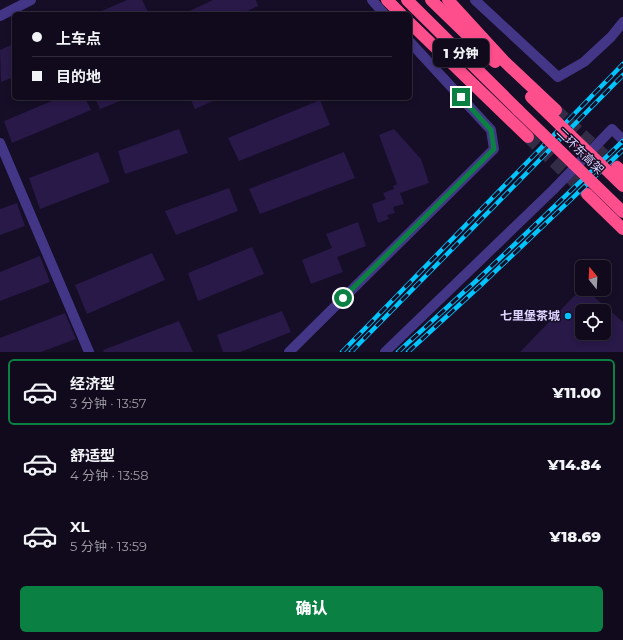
<!DOCTYPE html>
<html lang="zh">
<head>
<meta charset="utf-8">
<style>
	:root { --surface:#100a1c; --page:#191325; --text:#f1f3f6; --muted:#9c9aa3; --line:#302b3b; --accent:#0b8043 }
	body { margin:0; font-family:Montserrat,"Noto Sans SC",sans-serif; background:var(--page); color:var(--text); height:100vh; display:flex; flex-direction:column; font-size:15px; white-space:nowrap }
	* { box-sizing:border-box; margin:0 }
	p { font-size:13px; color:var(--muted) }
	.icon { flex:none; width:22px; height:22px; fill:none; stroke:currentColor; stroke-width:2; stroke-linecap:round; stroke-linejoin:round }
	.map { position:relative; height:352px; overflow:hidden }
	.sheet { display:flex; flex-direction:column; background:var(--surface); flex:1 }
	.sheet>* { flex:none }
	.top-card { position:absolute; left:12px; top:12px; width:400px; height:88px; border-radius:6px; box-shadow:0 2px 6px #0003,0 0 0 1px var(--line); display:grid; align-content:center; height:88px; padding:0 20px; background:var(--surface) }
	.needle { width:26px; rotate:342deg }
	.tools { position:absolute; left:575px; top:260px; display:grid; gap:8px }
	.tools a { display:grid; place-items:center; width:36px; height:36px; border-radius:6px; background:var(--surface); box-shadow:0 2px 6px #0003,0 0 0 1px var(--line); font-size:20px }
	.end { position:absolute; width:18px; height:18px; margin:-9px; border:5px solid #0b8043; background:#fff; box-shadow:0 0 0 2px #fff }
	.from { border-radius:50% }
	.bubble { position:absolute; height:28px; border-radius:6px; background:var(--surface); box-shadow:0 2px 6px #0003,0 0 0 1px var(--line); font-size:13px; font-weight:800; line-height:28px; text-align:center }
	.top-card b { display:flex; align-items:center; gap:14px; height:38px; font-size:15px }
	.top-card b+b { border-top:1px solid var(--line) }
	.top-card i { width:10px; height:10px; background:var(--text) }
	ul { padding:7px 0 0; list-style:none }
	li { display:flex; align-items:center; gap:12px; height:66px; margin:0 8px 6px; padding:0 12px; border:2px solid transparent; border-radius:6px }
	li div { flex:1 }
	li b { display:block; font-size:15px }
	li em { font-style:normal; font-weight:800 }
	li.current { border-color:var(--accent) }
	li>.icon { width:36px; height:36px; stroke-width:1.5 }
	.button { display:flex; gap:8px; margin-top:auto; padding:8px 20px }
	.button a { flex:1; height:46px; border-radius:6px; background:var(--accent); color:#fff; font-size:16px; font-weight:800; line-height:46px; text-align:center }
	.map>svg:first-child { display:block }
	.building { fill:#281948; fill-rule:evenodd }
	.lines { fill:none; stroke-linecap:round; stroke-linejoin:round }
	.highway-tunnel { stroke:#332c47; stroke-width:12; stroke-dasharray:12 6; stroke-linecap:butt }
	.minor { stroke:#443687; stroke-width:10 }
	.highway { stroke:#ff4e8c; stroke-width:12 }
	.rail-casing { stroke:#00c4fe; stroke-width:4.5 }
	.rail { stroke:#150e26; stroke-width:3; stroke-dasharray:9; stroke-linecap:butt }
	.highway-bridge { stroke:#ff4e8c; stroke-width:12 }
	.route { stroke:#0b8043; stroke-width:5 }
	.poi-dot { fill:#00c4fe; stroke:#150e26; stroke-width:1.5 }
	.labels { text-anchor:middle; stroke-width:3; stroke-linejoin:round; paint-order:stroke }
	.street-label { font-size:12px; fill:#ddd3ff; stroke:#150e26 }
	.poi-label { font-size:12px; font-weight:bold; fill:#ddd3ff; stroke:#150e26; text-anchor:end }
</style>
</head>
<body>
<div class="map">
<svg width="623" height="352" viewBox="0 0 623 352">
	<rect width="100%" height="100%" fill="#150e26"/>
	<g class="building">
		<path d="M127 0H142L149 14H95Z"/>
		<path d="M213 0H256L258 6 240 14H183Z"/>
		<path d="M14 44V77L1 82 0 50Z"/>
		<path d="M59 98H85L91 110 12 143 4 121Z"/>
		<path d="M95 98H128L100 109Z"/>
		<path d="M190 98H220L195 109Z"/>
		<path d="M320 100 330 125 239 161 228 138Z"/>
		<path d="M179 129 188 153 125 174 118 151Z"/>
		<path d="M394 129 421 159 429 183 400 193 404 204 393 207 395 213 387 215 389 219 378 223 372 204 386 199 383 193 394 189 393 186 397 184 379 135Z"/>
		<path d="M98 152 110 182 40 209 29 178Z"/>
		<path d="M344 152 355 178 260 214 249 189Z"/>
		<path d="M229 188 238 211 176 235 165 211Z"/>
		<path d="M17 203 25 226 0 235V209Z"/>
		<path d="M358 222 366 246 337 257 343 272 311 284 302 260 332 248 326 234Z"/>
		<path d="M252 247 264 274 198 301 188 273Z"/>
		<path d="M152 253 165 280 87 314 75 285Z"/>
		<path d="M40 256 50 282 0 301V272Z"/>
		<path d="M582 288V289H585L623 322V352H520ZM582 311H604V333H582Z"/>
		<path d="M282 311 291 332 240 352H223L217 335Z"/>
		<path d="M65 313 76 339 41 352H0V338Z"/>
		<path d="M179 321 193 352H104L103 350Z"/>
	</g>
	<g class="lines">
		<g class="highway-tunnel">
			<path d="M556 110 617 167"/>
			<path d="M528 137 587 194"/>
		</g>
		<g class="minor">
			<path d="M372 0 384 14"/>
			<path d="M475 0 558 77 584 62 611 37 623 22"/>
			<path d="M0 16 31 0"/>
			<path d="M0 143 89 352"/>
			<path d="M289 352 494 149 491 130 410 42"/>
			<path d="M385 352 553 190 612 129 623 140"/>
		</g>
		<g class="highway">
			<path d="M387 0 401 14"/>
			<path d="M407 0 518 110"/>
			<path d="M431 0 495 62"/>
			<path d="M448 0 504 61 556 110"/>
			<path d="M410 23 528 137"/>
			<path d="M617 167 623 172"/>
			<path d="M587 194 623 229"/>
		</g>
		<defs>
			<g id="rail">
				<path d="M342 352 623 64"/>
				<path d="M351 352 623 75"/>
				<path d="M398 352 476 281 623 141"/>
				<path d="M408 352 481 285 623 150"/>
			</g>
		</defs>
		<use href="#rail" class="rail-casing"/>
		<use href="#rail" class="rail"/>
		<g class="highway-bridge">
			<path d="M531 97 623 186"/>
			<path d="M518 110 623 212"/>
		</g>
	</g>
	<g class="lines">
		<path class="route" d="M343 298 494 149 491 130 461 97"/>
	</g>
	<circle class="poi-dot" cx="568" cy="316" r="4"/>
	<g class="labels">
		<g class="street-label">
			<text transform="translate(580 151) rotate(44)" y="4">二环东高架</text>
		</g>
		<g class="poi-label">
			<text x="560" y="320">七里堡茶城</text>
		</g>
	</g>
</svg>
<div class="tools">
<a><svg class="needle" viewBox="-14 -14 28 28"><path d="M0-13l5 13h-10z" fill="#e53935"/><path d="M0 13l5-13h-10z" fill="#9c9aa3"/></svg></a>
<a><svg class="icon" aria-label="locate" viewBox="0 0 24 24"><circle cx="12" cy="12" r="6"/><path d="M12 2v4M12 18v4M2 12h4M18 12h4"/></svg></a>
</div>
<i class="end from" style="left:343px;top:298px"></i>
<i class="end" style="left:461px;top:97px"></i>
<div class="bubble" style="left:433px;top:39px;width:56px">1 分钟</div>
<div class="top-card">
<b><i class="from"></i>上车点</b>
<b><i></i>目的地</b>
</div>
</div>
<section class="sheet">
<ul>
<li class="current"><svg class="icon" aria-label="car" viewBox="0 0 24 24"><path d="M5 17H2v-5l4-1 3-4h7l3 4 3 1v5h-3M9 17h6M6 11h13"/><circle cx="7" cy="17" r="2"/><circle cx="17" cy="17" r="2"/></svg><div><b>经济型</b><p>3 分钟 · 13:57</p></div><em>¥11.00</em></li>
<li><svg class="icon" aria-label="car" viewBox="0 0 24 24"><path d="M5 17H2v-5l4-1 3-4h7l3 4 3 1v5h-3M9 17h6M6 11h13"/><circle cx="7" cy="17" r="2"/><circle cx="17" cy="17" r="2"/></svg><div><b>舒适型</b><p>4 分钟 · 13:58</p></div><em>¥14.84</em></li>
<li><svg class="icon" aria-label="car" viewBox="0 0 24 24"><path d="M5 17H2v-5l4-1 3-4h7l3 4 3 1v5h-3M9 17h6M6 11h13"/><circle cx="7" cy="17" r="2"/><circle cx="17" cy="17" r="2"/></svg><div><b>XL</b><p>5 分钟 · 13:59</p></div><em>¥18.69</em></li>
</ul>
<div class="button"><a>确认</a></div>
</section>
</body>
</html>
